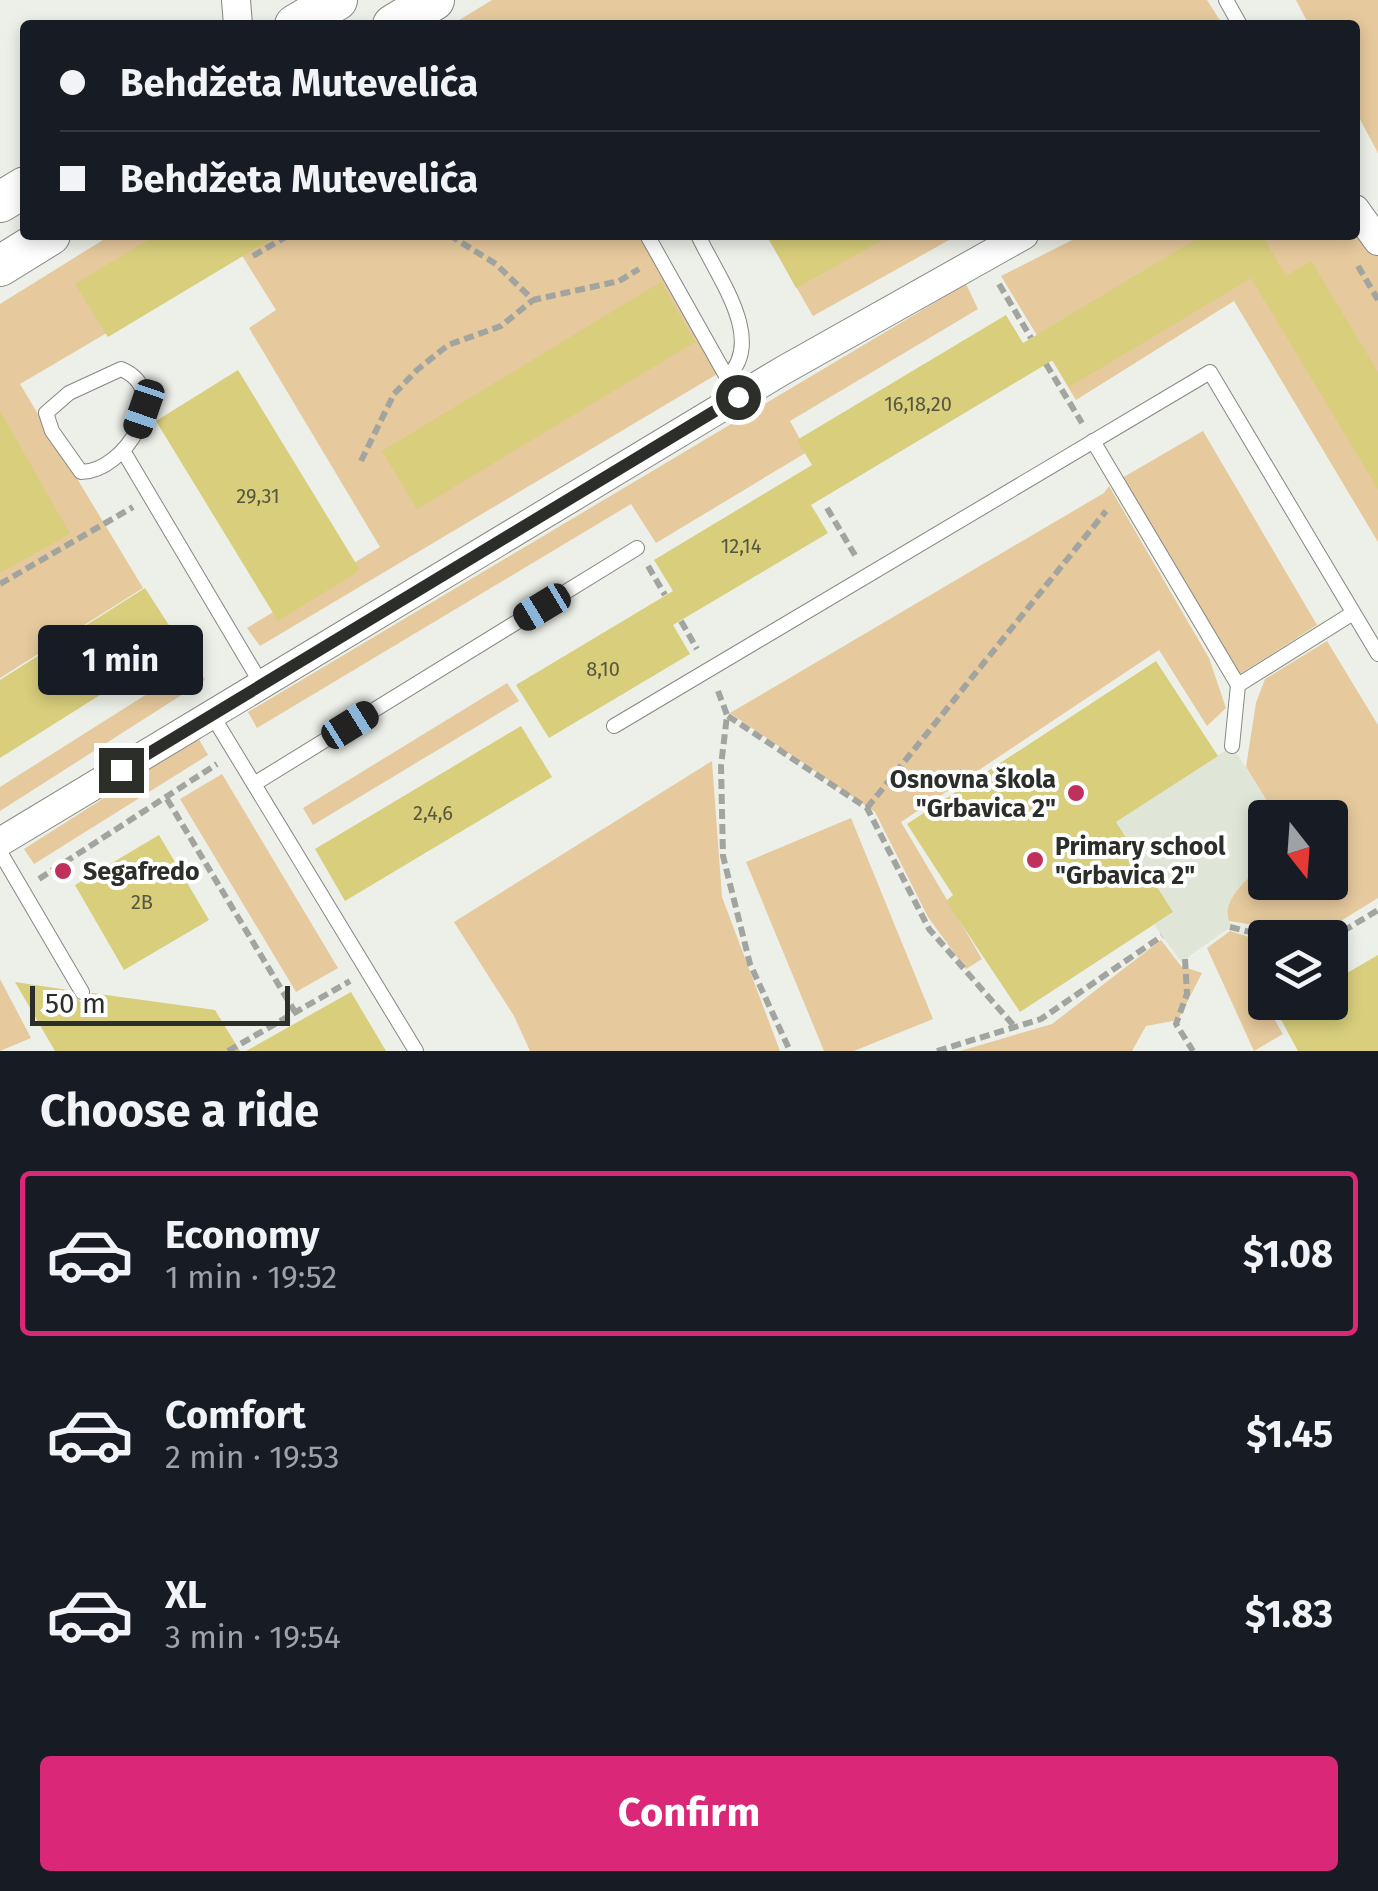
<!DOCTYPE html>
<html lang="en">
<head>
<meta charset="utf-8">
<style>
	:root { --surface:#171b24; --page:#242831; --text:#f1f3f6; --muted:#9ea1a6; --line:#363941; --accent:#db2777 }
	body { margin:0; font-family:"Fira Sans",sans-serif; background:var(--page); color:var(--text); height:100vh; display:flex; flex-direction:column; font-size:38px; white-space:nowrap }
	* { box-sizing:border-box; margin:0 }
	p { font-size:32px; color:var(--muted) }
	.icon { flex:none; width:55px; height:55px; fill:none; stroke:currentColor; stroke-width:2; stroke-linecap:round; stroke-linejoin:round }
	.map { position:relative; height:1051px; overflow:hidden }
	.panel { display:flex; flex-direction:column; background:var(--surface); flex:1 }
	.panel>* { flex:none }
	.top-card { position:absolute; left:20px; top:20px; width:1340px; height:220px; border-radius:10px; box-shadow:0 5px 15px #0003; display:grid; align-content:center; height:220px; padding:0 40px; background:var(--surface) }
	.needle { width:65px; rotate:163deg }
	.controls { position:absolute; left:1248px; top:800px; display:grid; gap:20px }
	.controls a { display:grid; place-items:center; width:100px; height:100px; border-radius:10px; background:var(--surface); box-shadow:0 5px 15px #0003; font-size:50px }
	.scale { position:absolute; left:30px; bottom:25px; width:260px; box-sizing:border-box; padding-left:10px; border:5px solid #2c2e2a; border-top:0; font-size:28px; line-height:35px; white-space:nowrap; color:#2c2e2a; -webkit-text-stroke:8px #fff; paint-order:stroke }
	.end { position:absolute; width:45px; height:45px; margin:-22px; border:12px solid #2c2e2a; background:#fff; box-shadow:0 0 0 5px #fff }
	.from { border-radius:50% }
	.bubble { position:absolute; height:70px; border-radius:10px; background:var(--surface); box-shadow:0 5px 15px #0003; font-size:32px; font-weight:700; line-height:70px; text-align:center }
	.car { position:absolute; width:30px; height:60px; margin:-30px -15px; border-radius:12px; box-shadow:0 0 8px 2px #0007; background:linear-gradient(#222 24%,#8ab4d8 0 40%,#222 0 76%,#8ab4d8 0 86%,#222 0) }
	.top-card b { display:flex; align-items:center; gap:35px; height:95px; font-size:38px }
	.top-card b+b { border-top:2px solid var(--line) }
	.top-card i { width:25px; height:25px; background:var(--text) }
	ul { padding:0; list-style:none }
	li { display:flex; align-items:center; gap:30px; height:165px; margin:0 20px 15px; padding:0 20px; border:5px solid transparent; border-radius:10px }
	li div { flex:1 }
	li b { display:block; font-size:38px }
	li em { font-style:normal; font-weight:700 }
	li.current { border-color:var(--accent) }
	li>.icon { width:90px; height:90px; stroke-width:1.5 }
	h2 { padding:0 40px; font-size:45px; line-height:120px }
	.cta { display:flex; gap:20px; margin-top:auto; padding:20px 40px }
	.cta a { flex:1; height:115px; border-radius:10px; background:var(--accent); color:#fff; font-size:40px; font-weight:700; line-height:115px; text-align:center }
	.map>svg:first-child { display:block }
	.built { fill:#e0e6d7 }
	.green { fill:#e6c99d }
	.building { fill:#d8ce7c }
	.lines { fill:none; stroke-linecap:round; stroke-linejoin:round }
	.service-casing { stroke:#848880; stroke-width:16 }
	.minor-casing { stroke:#848880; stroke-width:30 }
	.secondary-casing { stroke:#848880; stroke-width:42 }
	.path { stroke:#a2a59f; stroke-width:6; stroke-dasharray:10 5; stroke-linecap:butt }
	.service { stroke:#fff; stroke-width:14 }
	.minor { stroke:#fff; stroke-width:28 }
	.secondary { stroke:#fff; stroke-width:40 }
	.route { stroke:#2c2e2a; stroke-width:12 }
	.poi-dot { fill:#bf315c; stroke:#fff; stroke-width:4 }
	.labels { text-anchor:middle; stroke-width:8; stroke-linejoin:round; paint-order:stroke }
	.number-label { font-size:20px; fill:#57563e }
	.poi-label { font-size:25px; font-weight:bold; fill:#2c2e2a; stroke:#fff; text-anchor:start }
</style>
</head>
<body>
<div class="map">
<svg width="1378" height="1051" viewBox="0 0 1378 1051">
	<rect width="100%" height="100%" fill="#ecf0e8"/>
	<path class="built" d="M1232 746 1277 817 1265 818V864L1229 921 1232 926 1181 962 1154 925 1173 912 1116 822Z"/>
	<g class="green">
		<path d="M492 0H1207L1223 25H451Z"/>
		<path d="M1296 0H1378V153L1355 110V25H1309Z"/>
		<path d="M1355 222 1378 255V542L1234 301 1076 400 1001 276 1082 235H1355Z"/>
		<path d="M111 235H643L724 370 260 646 247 628 380 547 249 328 276 310 241 254 20 384 143 588 0 678V304Z"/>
		<path d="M766 235H958L813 316Z"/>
		<path d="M966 284 978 309 790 421 807 452 656 543 631 504 257 728 248 712Z"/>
		<path d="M1203 431 1317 625 1240 674 1122 478Z"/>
		<path d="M1109 486 1209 658 1226 708 1207 726 1159 650 901 822 982 959 966 969 928 917 875 812 730 713 1104 493Z"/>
		<path d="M1327 641 1378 725V898L1318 935 1229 921C1221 899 1250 877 1265 863V882H1330V818L1277 817 1246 767 1256 703 1265 679Z"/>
		<path d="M196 663 205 680 0 811V787Z"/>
		<path d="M507 683 519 701 313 825 303 808Z"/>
		<path d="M198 738 208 755 34 864 24 849Z"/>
		<path d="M712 761 722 897 780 1051H530L514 1016 454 922Z"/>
		<path d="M222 774 338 968 296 992 180 799Z"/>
		<path d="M851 818 933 1019 854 1051H824L746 862Z"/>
		<path d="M1230 931 1265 942V1002L1287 1003 1270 1012 1283 1034 1254 1051 1207 948Z"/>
		<path d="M1161 940 1181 966 1202 973 1178 1020 1146 1026 1132 1051H960L1052 1024Z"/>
		<path d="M0 979 31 1038 0 1051Z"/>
	</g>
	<g class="building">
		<path d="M156 235H278L108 337 75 284Z"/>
		<path d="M767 235H892L796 288Z"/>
		<path d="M1203 235H1262L1286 276 1311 261 1378 372V489L1251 278 1069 387 1053 360 811 505 828 533 673 625 690 654 549 738 516 685 673 591 654 560 812 465 797 440 1006 315 1023 343Z"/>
		<path d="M661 282 695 342 417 509 382 451Z"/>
		<path d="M238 370 360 570 278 621 156 421Z"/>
		<path d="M0 411 70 534 0 573Z"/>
		<path d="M145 588 181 644 0 758V680Z"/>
		<path d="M1156 661 1218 756 1116 822 1173 912 1020 1012 946 901 953 895 907 824Z"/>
		<path d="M521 726 552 777 345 901 315 849Z"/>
		<path d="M159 835 209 920 124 970 75 885Z"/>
		<path d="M1378 955V1051H1298L1278 1014 1297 1002H1330V983Z"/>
		<path d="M15 982 68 990 81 1002 92 993 215 1010 240 1051H55Z"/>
		<path d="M351 992 386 1051H246Z"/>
	</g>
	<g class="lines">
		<defs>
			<g id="service">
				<path d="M1226 0 1240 25"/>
				<path d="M647 235 738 397"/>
				<path d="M698 235C716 275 767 340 727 377"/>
				<path d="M121 369C175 391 125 472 81 472L52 431 46 413 69 393Z"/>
				<path d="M1093 441 1238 685"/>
				<path d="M125 454 262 685"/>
				<path d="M212 715 416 1051"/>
				<path d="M614 726 1210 372 1378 654"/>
				<path d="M1232 746 1238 685 1353 613"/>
				<path d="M254 784 637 548"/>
				<path d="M0 852 82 992"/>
			</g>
			<g id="minor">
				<path d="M236 0 238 25"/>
				<path d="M1355 209 1378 241"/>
				<path d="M0 842 782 371 1024 235"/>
			</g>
			<g id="secondary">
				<path d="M295 25 337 0"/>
				<path d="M393 25 434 0"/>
				<path d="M0 202 25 187"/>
				<path d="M0 266 50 235"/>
			</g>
		</defs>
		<use href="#service" class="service-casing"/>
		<use href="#minor" class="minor-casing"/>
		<use href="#secondary" class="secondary-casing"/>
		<g class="path">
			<path d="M449 235 496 264 533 300 619 281 639 269"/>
			<path d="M253 256 289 235"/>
			<path d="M1358 266 1378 300"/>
			<path d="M999 284 1031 338"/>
			<path d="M1046 364 1082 423"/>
			<path d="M361 461 394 394 417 370 448 345 501 326 533 300"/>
			<path d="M827 508 856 557"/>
			<path d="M648 566 665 595"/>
			<path d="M0 584 133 507"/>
			<path d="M681 621 697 649"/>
			<path d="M718 691 727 715 721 766 723 856 750 964 790 1051"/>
			<path d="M728 716 867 808 929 929 1015 1027"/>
			<path d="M167 799 295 1012"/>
			<path d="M867 808 1106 511"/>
			<path d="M39 879 217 764"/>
			<path d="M1230 927 1274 938"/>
			<path d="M1330 939 1378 910"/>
			<path d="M1185 959 1187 994 1176 1024 1193 1051"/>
			<path d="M228 1051 350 981"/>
			<path d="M937 1051 1041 1019 1162 936"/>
		</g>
		<use href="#service" class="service"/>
		<use href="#minor" class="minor"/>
		<use href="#secondary" class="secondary"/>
	</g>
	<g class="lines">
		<path class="route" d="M121 770 738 397"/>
	</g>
	<g class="poi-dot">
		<circle cx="1076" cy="793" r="10"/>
		<circle cx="1035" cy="860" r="10"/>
		<circle cx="63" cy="871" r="10"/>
	</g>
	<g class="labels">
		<g class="number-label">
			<text x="918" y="411">16,18,20</text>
			<text x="258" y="503">29,31</text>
			<text x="741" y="553">12,14</text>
			<text x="603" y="676">8,10</text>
			<text x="433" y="820">2,4,6</text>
			<text x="142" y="909">2B</text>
		</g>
		<g class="poi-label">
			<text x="1056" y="788" text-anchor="end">Osnovna škola<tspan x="1056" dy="29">"Grbavica 2"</tspan></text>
			<text x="1055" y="855">Primary school<tspan x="1055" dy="29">"Grbavica 2"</tspan></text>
			<text x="83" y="880">Segafredo</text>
		</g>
	</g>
</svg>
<div class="controls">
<a><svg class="needle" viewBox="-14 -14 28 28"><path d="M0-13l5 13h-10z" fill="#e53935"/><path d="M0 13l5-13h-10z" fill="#9ea1a6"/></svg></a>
<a><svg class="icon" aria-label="layers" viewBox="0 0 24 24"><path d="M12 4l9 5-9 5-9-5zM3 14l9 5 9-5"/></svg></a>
</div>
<div class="scale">50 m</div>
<i class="end from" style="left:738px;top:397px"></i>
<i class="end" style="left:121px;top:770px"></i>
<div class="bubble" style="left:38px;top:625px;width:165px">1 min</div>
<i class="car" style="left:144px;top:409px;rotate:199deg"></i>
<i class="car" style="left:542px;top:607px;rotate:239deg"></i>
<i class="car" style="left:350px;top:725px;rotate:58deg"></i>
<div class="top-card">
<b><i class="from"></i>Behdžeta Mutevelića</b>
<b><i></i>Behdžeta Mutevelića</b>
</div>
</div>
<section class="panel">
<h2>Choose a ride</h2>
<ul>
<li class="current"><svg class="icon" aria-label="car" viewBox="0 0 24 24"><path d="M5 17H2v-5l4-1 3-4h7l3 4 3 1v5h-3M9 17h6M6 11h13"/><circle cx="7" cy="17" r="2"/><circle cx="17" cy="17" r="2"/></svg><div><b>Economy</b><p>1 min · 19:52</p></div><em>$1.08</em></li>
<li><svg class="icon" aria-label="car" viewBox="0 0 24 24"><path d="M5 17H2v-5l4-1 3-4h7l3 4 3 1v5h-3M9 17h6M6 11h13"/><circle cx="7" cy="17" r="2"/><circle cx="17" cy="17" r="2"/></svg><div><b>Comfort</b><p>2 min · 19:53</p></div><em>$1.45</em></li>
<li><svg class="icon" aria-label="car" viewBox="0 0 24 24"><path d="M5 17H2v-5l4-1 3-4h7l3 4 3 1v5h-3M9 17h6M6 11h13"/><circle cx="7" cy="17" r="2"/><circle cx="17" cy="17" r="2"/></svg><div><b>XL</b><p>3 min · 19:54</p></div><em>$1.83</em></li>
</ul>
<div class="cta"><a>Confirm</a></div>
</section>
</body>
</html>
